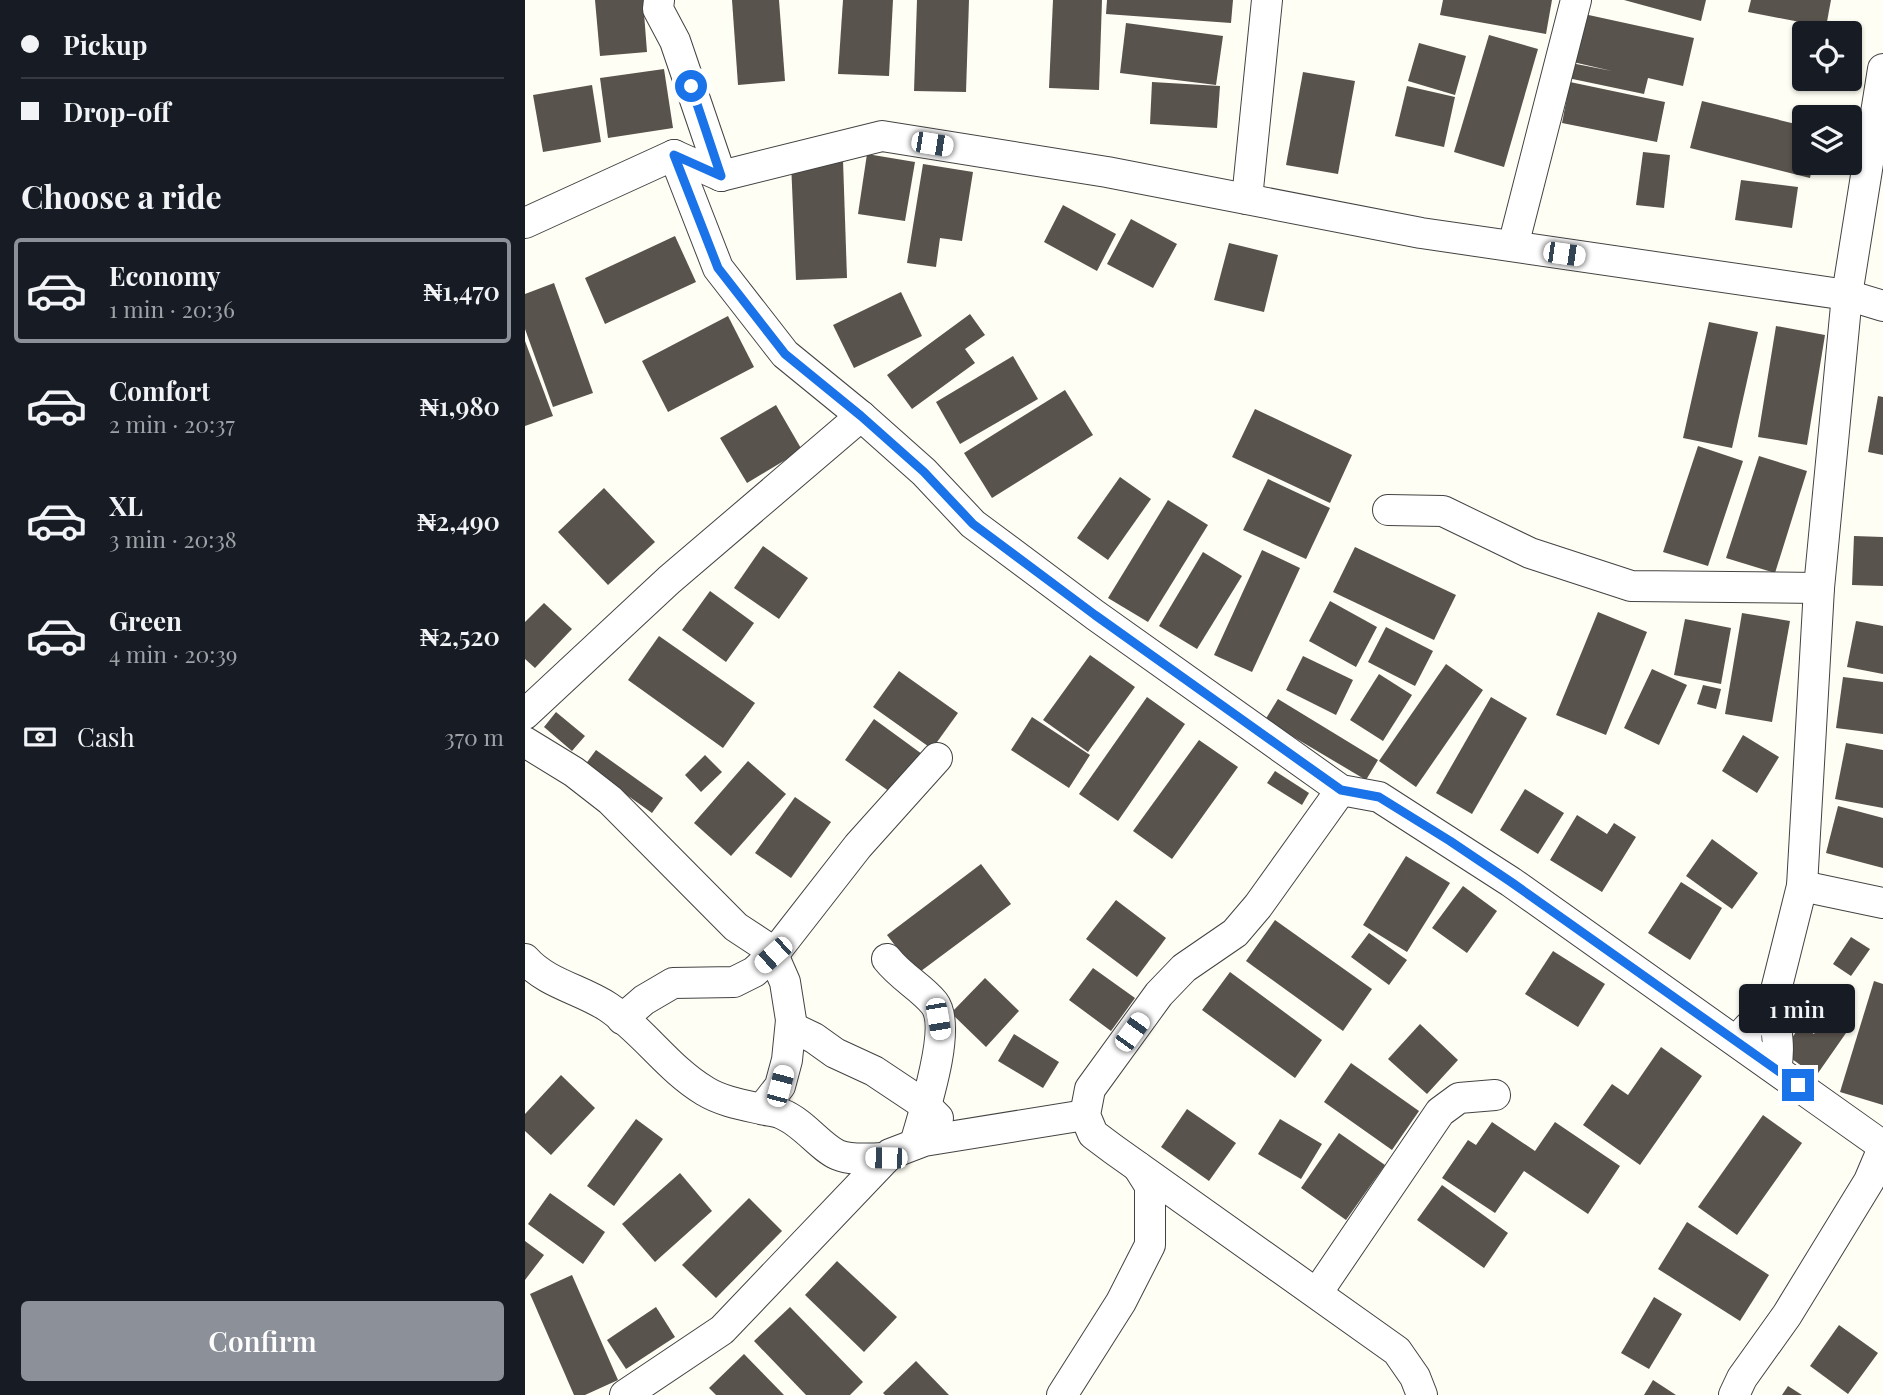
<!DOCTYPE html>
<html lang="en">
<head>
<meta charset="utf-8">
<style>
	:root { --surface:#171b24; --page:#242831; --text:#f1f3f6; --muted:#9ea1a6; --line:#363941; --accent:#8c9099 }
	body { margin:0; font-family:"Playfair Display",serif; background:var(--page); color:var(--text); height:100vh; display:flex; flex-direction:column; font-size:26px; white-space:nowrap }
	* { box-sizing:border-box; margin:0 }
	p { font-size:23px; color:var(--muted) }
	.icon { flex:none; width:38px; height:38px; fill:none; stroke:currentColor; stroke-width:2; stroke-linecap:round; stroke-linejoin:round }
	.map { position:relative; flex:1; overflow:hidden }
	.panel { display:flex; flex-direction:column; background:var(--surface); width:525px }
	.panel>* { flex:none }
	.guide { display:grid; align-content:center; height:154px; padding:0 21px; background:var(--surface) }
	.tools { position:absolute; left:1267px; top:21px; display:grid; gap:14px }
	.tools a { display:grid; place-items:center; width:70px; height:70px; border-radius:7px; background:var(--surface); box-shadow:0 2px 5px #0004; font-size:35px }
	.end { position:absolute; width:32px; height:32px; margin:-16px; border:9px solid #1a73e8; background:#fff; box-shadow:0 0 0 4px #fff }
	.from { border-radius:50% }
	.bubble { position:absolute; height:49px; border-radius:7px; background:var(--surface); box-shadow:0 2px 5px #0004; font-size:23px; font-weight:600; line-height:49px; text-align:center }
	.car { position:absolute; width:21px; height:42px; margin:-21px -10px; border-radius:9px; box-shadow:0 0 5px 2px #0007; background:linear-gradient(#fff 24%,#345 0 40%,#fff 0 76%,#345 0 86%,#fff 0) }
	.guide b { display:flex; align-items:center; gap:24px; height:66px; font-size:26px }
	.guide b+b { border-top:2px solid var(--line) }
	.guide i { width:18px; height:18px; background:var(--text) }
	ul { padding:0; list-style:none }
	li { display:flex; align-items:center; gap:21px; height:105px; margin:0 14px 10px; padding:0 7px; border:4px solid transparent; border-radius:7px }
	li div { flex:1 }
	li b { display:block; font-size:26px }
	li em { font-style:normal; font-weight:600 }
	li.active { border-color:var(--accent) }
	li>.icon { width:63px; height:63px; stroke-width:1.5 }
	h2 { padding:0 21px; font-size:32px; line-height:84px }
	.pay { display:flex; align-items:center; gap:18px; height:77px; padding:0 21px; font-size:26px }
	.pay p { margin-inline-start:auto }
	.primary-button { display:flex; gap:14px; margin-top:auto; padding:14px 21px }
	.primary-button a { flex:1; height:80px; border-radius:7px; background:var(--accent); color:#fff; font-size:28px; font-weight:600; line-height:80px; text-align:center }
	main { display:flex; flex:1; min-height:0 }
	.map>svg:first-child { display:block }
	.building { fill:#59534d }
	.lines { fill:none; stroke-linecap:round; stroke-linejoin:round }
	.minor-casing { stroke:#434343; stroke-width:32 }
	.minor { stroke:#fff; stroke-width:30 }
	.route { stroke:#1a73e8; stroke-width:9 }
</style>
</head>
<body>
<main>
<section class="panel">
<div class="guide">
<b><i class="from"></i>Pickup</b>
<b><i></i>Drop-off</b>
</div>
<h2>Choose a ride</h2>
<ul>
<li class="active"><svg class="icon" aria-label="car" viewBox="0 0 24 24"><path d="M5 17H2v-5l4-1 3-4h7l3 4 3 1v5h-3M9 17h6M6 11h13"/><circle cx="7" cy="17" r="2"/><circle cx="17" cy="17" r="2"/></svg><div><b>Economy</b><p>1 min · 20:36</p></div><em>₦1,470</em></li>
<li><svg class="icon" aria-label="car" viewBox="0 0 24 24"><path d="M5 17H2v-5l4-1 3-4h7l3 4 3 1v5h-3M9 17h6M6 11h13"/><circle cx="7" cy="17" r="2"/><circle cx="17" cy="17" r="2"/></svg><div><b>Comfort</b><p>2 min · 20:37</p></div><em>₦1,980</em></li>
<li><svg class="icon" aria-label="car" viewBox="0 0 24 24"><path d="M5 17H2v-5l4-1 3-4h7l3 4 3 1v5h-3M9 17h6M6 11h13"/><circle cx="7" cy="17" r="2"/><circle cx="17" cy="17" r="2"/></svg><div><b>XL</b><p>3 min · 20:38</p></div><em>₦2,490</em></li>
<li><svg class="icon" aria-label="car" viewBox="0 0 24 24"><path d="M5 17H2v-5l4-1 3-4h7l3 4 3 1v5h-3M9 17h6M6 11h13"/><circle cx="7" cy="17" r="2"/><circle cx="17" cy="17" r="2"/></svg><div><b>Green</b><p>4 min · 20:39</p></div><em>₦2,520</em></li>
</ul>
<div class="pay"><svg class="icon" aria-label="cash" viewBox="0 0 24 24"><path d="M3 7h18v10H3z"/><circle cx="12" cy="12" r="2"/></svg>Cash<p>370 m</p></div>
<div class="primary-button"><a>Confirm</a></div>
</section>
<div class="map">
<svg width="1358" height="1395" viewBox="0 0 1358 1395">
	<rect width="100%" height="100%" fill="#fffef4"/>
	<g class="building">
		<path d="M70 0H118L122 52 75 56Z"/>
		<path d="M207 0H254L260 81 213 85Z"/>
		<path d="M318 0H368L364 76 313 74Z"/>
		<path d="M392 0H444L441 92 389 91Z"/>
		<path d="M528 0H577L574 90 524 88Z"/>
		<path d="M582 0H708L706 23 581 14Z"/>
		<path d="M918 0H1027L1021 34 915 15Z"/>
		<path d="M1099 0H1181L1176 21Z"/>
		<path d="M1226 0H1306L1301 27 1223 12Z"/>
		<path d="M1059 14 1169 38 1158 86 1123 78 1119 94 1038 77 1041 62 1087 71 1048 62Z"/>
		<path d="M601 23 698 36 691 85 595 73Z"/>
		<path d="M964 35 1013 49 979 167 929 152Z"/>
		<path d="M894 43 941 56 930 95 883 81Z"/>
		<path d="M139 69 148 128 83 138 75 78Z"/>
		<path d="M778 72 830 81 813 174 761 165Z"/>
		<path d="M627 82 695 86 692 128 625 124Z"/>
		<path d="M1045 82 1140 102 1132 142 1037 123Z"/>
		<path d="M67 85 76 142 18 152 8 95Z"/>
		<path d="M882 86 930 97 919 147 870 136Z"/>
		<path d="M1177 101 1279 126V163H1288L1285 178 1165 148Z"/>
		<path d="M1118 152 1145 155 1139 208 1111 205Z"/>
		<path d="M342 154 390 162 380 221 333 214Z"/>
		<path d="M318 160 322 278 271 280 266 162Z"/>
		<path d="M398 164 448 172 437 241 415 238 411 267 382 263Z"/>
		<path d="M1216 180 1273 187 1267 228 1210 220Z"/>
		<path d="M538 205 591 234 572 271 519 242Z"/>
		<path d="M606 219 652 244 628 288 582 264Z"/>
		<path d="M150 236 171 282 80 324 60 278Z"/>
		<path d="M704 243 753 255 739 312 689 300Z"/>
		<path d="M29 283 68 393 28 407 0 329V294Z"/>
		<path d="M376 292 397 336 329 368 308 325Z"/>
		<path d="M445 314 460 335 440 349 450 363 387 409 362 375Z"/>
		<path d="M203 316 229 367 143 412 117 361Z"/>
		<path d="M1184 322 1233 332 1207 448 1158 438Z"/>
		<path d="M1251 326 1300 335 1282 445 1233 437Z"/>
		<path d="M0 341 28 416 0 426Z"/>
		<path d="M488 356 513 399 435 444 411 402Z"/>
		<path d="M540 390 568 435 467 498 439 453Z"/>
		<path d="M1353 396 1358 397V455L1343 452Z"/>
		<path d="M251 405 277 450 222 483 195 438Z"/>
		<path d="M730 409 827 455 805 503 707 457Z"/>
		<path d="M1173 446 1218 461 1183 566 1138 552Z"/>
		<path d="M1234 456 1282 471 1250 573 1201 558Z"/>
		<path d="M595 477 626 499 583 560 552 538Z"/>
		<path d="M743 479 805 508 781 559 718 530Z"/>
		<path d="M79 488 130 542 83 585 33 532Z"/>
		<path d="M643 500 683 525 623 622 583 598Z"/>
		<path d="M1329 536 1358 537V586L1327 585Z"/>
		<path d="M238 546 283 578 254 619 209 588Z"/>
		<path d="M830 547 931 595 909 640 808 592Z"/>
		<path d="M737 550 775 568 727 672 689 655Z"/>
		<path d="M678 552 717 576 672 649 634 626Z"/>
		<path d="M185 591 229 623 201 662 157 630Z"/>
		<path d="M805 601 852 627 831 667 784 641Z"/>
		<path d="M19 603 47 629 10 668 0 659V622Z"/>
		<path d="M1073 612 1122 632 1081 735 1031 715Z"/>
		<path d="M1217 613 1265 621 1247 722 1200 714Z"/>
		<path d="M1160 619 1206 628 1196 684 1149 675Z"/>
		<path d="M1331 621 1358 626V674L1322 667Z"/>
		<path d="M861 627 908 651 890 686 843 662Z"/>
		<path d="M134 636 230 703 198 748 103 680Z"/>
		<path d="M565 655 610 687 563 752 518 720Z"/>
		<path d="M778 656 828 680 811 715 761 690Z"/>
		<path d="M921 664 958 690 891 787 854 761Z"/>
		<path d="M1127 669 1162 685 1134 745 1099 728Z"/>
		<path d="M374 671 433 713 407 749 348 707Z"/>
		<path d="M854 674 887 695 858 741 825 720Z"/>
		<path d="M1318 677 1358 682V734L1311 728Z"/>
		<path d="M1178 685 1196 689 1191 709 1172 704Z"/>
		<path d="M622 697 660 724 593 821 554 794Z"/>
		<path d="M966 697 1002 718 947 814 911 793Z"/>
		<path d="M753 699 853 760 841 780 740 720Z"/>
		<path d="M31 712 60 736 47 751 19 727Z"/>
		<path d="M507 717 565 755 544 788 486 750Z"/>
		<path d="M349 719 397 754 368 794 320 760Z"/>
		<path d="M1218 735 1254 757 1232 793 1197 771Z"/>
		<path d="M674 740 713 767 647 859 608 831Z"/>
		<path d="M1321 743 1358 750V808L1310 799Z"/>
		<path d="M71 750 138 798 127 813 60 765Z"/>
		<path d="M180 755 197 772 176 792 160 775Z"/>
		<path d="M223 761 261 794 206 856 169 823Z"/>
		<path d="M750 771 784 793 777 805 742 783Z"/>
		<path d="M1000 789 1039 813 1013 854 975 830Z"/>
		<path d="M270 797 306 822 266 878 230 853Z"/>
		<path d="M1313 806 1358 818V868L1301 853Z"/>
		<path d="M1052 815 1082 834 1089 823 1111 837 1077 892 1025 860Z"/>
		<path d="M1187 839 1233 873 1207 909 1161 876Z"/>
		<path d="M881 856 925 883 882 952 838 925Z"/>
		<path d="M456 864 486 904 392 974 362 935Z"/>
		<path d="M1156 882 1197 908 1165 960 1123 933Z"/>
		<path d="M938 886 972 911 942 953 907 928Z"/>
		<path d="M591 900 641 938 612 977 561 939Z"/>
		<path d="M750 920 847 989 818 1031 721 961Z"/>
		<path d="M844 933 882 960 864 985 826 957Z"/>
		<path d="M1326 937 1345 949 1326 976 1308 964Z"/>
		<path d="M1028 951 1080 984 1053 1027 1000 994Z"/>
		<path d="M568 968 610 998 586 1031 544 1000Z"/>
		<path d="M705 972 797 1040 770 1078 677 1010Z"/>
		<path d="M460 978 494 1011 461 1047 426 1013Z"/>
		<path d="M1349 981 1358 984V1105L1315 1092Z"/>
		<path d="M1306 1008 1328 1023 1291 1076 1257 1052 1276 1025 1289 1034Z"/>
		<path d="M895 1024 933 1060 902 1094 863 1059Z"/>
		<path d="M489 1034 534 1062 518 1088 473 1061Z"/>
		<path d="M1136 1047 1177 1076 1115 1165 1058 1125 1087 1084 1103 1095Z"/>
		<path d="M826 1063 894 1111 867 1150 799 1102Z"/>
		<path d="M36 1075 70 1108 26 1155 0 1131V1114Z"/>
		<path d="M662 1109 711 1143 684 1181 636 1147Z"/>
		<path d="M1238 1115 1277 1143 1212 1235 1173 1207Z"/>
		<path d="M111 1119 138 1139 89 1206 62 1186Z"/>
		<path d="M755 1119 797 1144 776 1179 733 1154Z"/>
		<path d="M967 1122 1010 1151 1030 1122 1095 1166 1063 1214 999 1171 970 1213 917 1178 943 1140 951 1145Z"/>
		<path d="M814 1133 860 1165 821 1220 776 1188Z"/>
		<path d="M155 1173 187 1211 130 1262 97 1224Z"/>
		<path d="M917 1185 983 1233 959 1268 892 1220Z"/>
		<path d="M25 1193 80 1232 58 1264 3 1224Z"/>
		<path d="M224 1198 257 1231 191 1298 157 1265Z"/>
		<path d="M1162 1222 1244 1275 1215 1321 1133 1269Z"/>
		<path d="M0 1241 19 1255 0 1280Z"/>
		<path d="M312 1261 372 1317 339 1352 280 1295Z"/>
		<path d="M47 1275 93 1380 60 1395H49L5 1294Z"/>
		<path d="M1129 1297 1157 1314 1124 1369 1096 1353Z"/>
		<path d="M131 1307 150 1337 101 1369 82 1340Z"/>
		<path d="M265 1307 338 1382 325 1395H281L229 1341Z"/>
		<path d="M1314 1325 1353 1353 1323 1394 1285 1366Z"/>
		<path d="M219 1354 259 1395H191L184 1388Z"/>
		<path d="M391 1361 424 1395H360L358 1393Z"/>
		<path d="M1128 1380 1151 1395H1119Z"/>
		<path d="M1263 1386 1277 1395H1257Z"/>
	</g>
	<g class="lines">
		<defs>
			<g id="minor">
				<path d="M134 0 133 9 150 41 196 176"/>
				<path d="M149 155 193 268 260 354 336 416 399 472 448 524 570 615 816 790 854 797 986 882 1358 1146"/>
				<path d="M722 199 742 0"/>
				<path d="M0 223 149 155 196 176 357 136 582 172 896 233 1322 295 1358 306"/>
				<path d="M988 246 1051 0"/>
				<path d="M863 510 918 511 1005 553 1106 586 1294 588"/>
				<path d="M0 714 144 580 336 416"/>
				<path d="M0 742 49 772 85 800 211 927 246 950 260 982 266 1020 262 1060 255 1086 237 1109"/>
				<path d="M816 790 733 906 710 933 659 968 634 994 565 1089 560 1115 568 1134 588 1149 872 1351 890 1377 897 1395"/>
				<path d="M1277 886 1358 903"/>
				<path d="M0 959C22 984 56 989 83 1007 119 1031 143 1069 180 1091 196 1101 218 1105 236 1109 243 1111 251 1111 257 1114 279 1123 296 1148 313 1155 327 1161 346 1158 361 1158"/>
				<path d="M362 959C376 977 396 987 409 1003 428 1027 398 1115 390 1144"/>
				<path d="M1248 1002C1250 1025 1256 1046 1251 1069"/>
				<path d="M97 1019 119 1000 148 983 209 982 229 972 248 955 333 846 412 758"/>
				<path d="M266 1027 289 1038 310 1053 349 1071 400 1105 413 1118"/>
				<path d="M1222 1048 1221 1030 1248 1002 1277 886 1294 588 1322 295 1358 69"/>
				<path d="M792 1293 915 1112 934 1098 970 1095"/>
				<path d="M100 1395 197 1330 365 1154 399 1141 560 1115"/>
				<path d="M537 1395 596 1302 625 1245V1186L613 1167"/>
				<path d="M1209 1395 1217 1378 1262 1315 1344 1181 1358 1148"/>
			</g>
		</defs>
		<use href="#minor" class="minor-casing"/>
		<use href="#minor" class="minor"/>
	</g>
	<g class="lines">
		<path class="route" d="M166 86 196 176 149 155 193 268 260 354 336 416 399 472 448 524 570 615 816 790 854 797 925 841 986 882 1273 1085"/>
	</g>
</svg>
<div class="tools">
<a><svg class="icon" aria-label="locate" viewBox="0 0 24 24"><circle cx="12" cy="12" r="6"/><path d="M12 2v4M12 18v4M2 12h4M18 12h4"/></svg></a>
<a><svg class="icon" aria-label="layers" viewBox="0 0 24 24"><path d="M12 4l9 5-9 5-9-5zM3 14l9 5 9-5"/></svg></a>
</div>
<i class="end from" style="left:166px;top:86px"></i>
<i class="end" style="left:1273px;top:1085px"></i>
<div class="bubble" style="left:1214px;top:984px;width:116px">1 min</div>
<i class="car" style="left:407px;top:144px;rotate:99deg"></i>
<i class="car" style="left:1039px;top:254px;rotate:98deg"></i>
<i class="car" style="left:248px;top:955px;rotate:228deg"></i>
<i class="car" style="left:413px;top:1019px;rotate:170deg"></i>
<i class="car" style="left:607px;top:1032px;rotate:36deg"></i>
<i class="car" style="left:255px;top:1086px;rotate:15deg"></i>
<i class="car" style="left:361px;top:1158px;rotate:271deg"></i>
</div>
</main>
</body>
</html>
